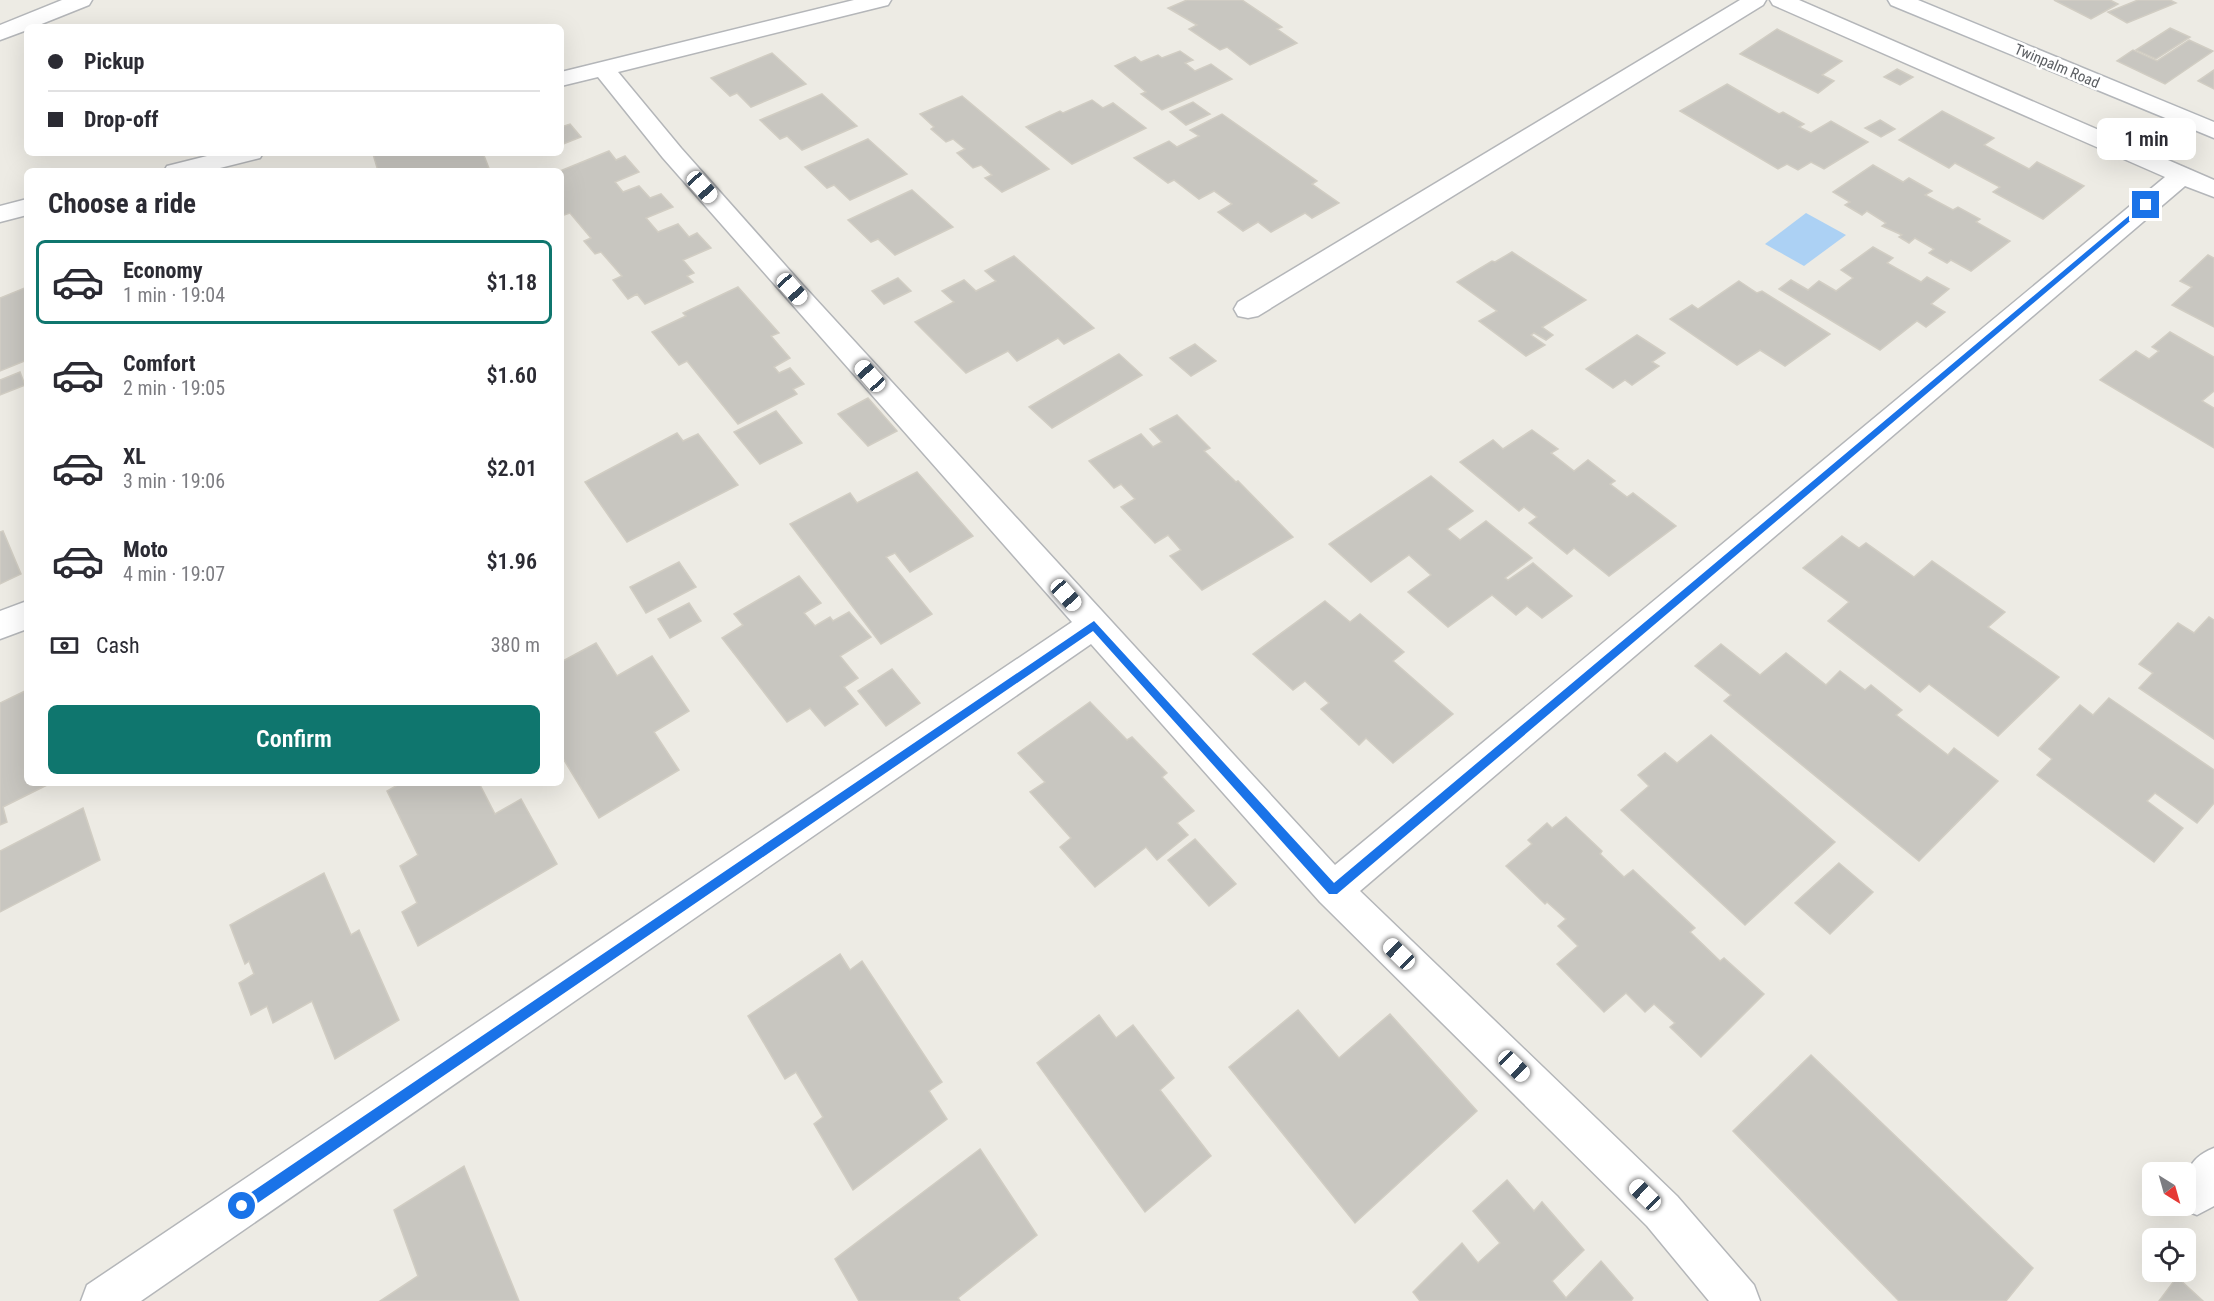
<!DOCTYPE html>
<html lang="en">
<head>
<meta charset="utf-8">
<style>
	:root { --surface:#fff; --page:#f2f2f3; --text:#2b2b33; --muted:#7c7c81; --line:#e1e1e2; --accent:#0f766e }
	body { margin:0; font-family:"Roboto Condensed",sans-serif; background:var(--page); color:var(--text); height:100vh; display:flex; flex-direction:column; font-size:22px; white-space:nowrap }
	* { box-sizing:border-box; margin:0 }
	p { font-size:20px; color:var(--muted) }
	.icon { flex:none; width:33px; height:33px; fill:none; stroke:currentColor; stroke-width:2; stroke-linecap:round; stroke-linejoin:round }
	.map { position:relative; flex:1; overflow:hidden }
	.details { position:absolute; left:24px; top:168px; width:540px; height:618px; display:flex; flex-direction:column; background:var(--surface); border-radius:9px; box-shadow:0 6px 24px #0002 }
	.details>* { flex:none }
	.top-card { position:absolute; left:24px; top:24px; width:540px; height:132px; border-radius:9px; box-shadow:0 6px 24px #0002; display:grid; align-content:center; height:132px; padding:0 24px; background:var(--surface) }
	.needle { width:39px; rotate:143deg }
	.tools { position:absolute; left:2142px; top:1162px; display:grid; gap:12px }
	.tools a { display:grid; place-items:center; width:54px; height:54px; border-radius:9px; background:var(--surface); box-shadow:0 6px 24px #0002; font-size:30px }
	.end { position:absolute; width:27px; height:27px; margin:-14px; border:8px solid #1a73e8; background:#fff; box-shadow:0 0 0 3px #fff }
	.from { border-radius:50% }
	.bubble { position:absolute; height:42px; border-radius:9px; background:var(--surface); box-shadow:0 6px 24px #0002; font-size:20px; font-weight:600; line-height:42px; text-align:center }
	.car { position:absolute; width:18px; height:36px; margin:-18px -9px; border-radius:8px; box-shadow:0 0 4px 2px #0007; background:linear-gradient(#fff 24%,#345 0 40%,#fff 0 76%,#345 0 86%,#fff 0) }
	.top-card b { display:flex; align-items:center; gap:21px; height:57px; font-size:22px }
	.top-card b+b { border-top:2px solid var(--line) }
	.top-card i { width:15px; height:15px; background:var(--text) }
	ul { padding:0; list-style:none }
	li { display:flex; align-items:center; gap:18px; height:84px; margin:0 12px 9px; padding:0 12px; border:3px solid transparent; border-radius:9px }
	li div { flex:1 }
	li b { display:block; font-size:22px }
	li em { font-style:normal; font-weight:600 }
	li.active { border-color:var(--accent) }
	li>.icon { width:54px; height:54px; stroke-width:1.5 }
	h2 { padding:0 24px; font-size:27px; line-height:72px }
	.pay { display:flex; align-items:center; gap:15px; height:66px; padding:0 24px; font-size:22px }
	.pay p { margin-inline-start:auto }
	.button { display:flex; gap:12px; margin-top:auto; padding:12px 24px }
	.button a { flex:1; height:69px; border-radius:9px; background:var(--accent); color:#fff; font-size:24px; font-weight:600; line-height:69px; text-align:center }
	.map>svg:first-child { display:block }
	.water { fill:#acd1f4 }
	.building { fill:#c8c6c0; stroke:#d1cdc3; stroke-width:1.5 }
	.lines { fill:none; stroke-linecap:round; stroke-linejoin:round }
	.minor-casing { stroke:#b4b6b9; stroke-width:3 }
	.secondary-casing { stroke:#b3b6ba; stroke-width:3 }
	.minor { fill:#fff; fill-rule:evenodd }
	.secondary { fill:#fff; fill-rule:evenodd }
	.route { fill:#1a73e8 }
	.labels { text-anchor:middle; stroke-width:5; stroke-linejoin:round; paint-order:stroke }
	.far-street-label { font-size:15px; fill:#5c5f63; stroke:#fff }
</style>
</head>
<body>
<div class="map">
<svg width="2214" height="1301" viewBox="0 0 2214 1301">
	<rect width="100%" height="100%" fill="#edebe4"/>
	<path class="water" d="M1806 213 1846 235 1804 266 1765 244Z"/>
	<g class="building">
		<path d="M1187 0H1242L1282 27 1277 29 1297 43 1250 65 1227 47 1220 50 1189 29 1197 25 1168 8Z"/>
		<path d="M2054 0H2110L2118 4 2091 19Z"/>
		<path d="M2138 0H2170L2176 3 2127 23 2108 12Z"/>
		<path d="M2170 28 2190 37 2156 59 2136 50Z"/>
		<path d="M1777 29 1842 61 1822 75 1834 81 1818 93 1740 54Z"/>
		<path d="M2189 40 2213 51 2165 84 2117 61 2133 50 2157 61Z"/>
		<path d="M1180 51 1193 60 1185 63 1195 71 1211 64 1232 79 1162 110 1141 94 1146 92 1115 66 1135 57 1141 62 1158 55 1162 58Z"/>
		<path d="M772 53 806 84 751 107 737 93 730 96 711 78Z"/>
		<path d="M1897 69 1913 77 1900 85 1884 77Z"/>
		<path d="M2214 70V89L2198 81Z"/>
		<path d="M1727 84 1779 114 1783 112 1804 124 1799 127 1811 133 1831 121 1868 142 1824 169 1811 162 1798 170 1787 164 1778 169 1680 111Z"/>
		<path d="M822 94 857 126 802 150 787 136 780 139 760 120Z"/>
		<path d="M962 96 1049 169 1002 192 985 178 992 175 981 165 973 168 957 153 965 149 953 139 946 142 931 129 934 127 920 114Z"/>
		<path d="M1092 100 1103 108 1113 103 1146 128 1072 164 1026 127 1060 111 1063 113Z"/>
		<path d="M1193 102 1210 114 1186 125 1170 112Z"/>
		<path d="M1942 111 1994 138 1984 145 2029 169 2037 162 2084 186 2043 219 1993 192 2000 187 1955 163 1949 168 1899 140Z"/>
		<path d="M1222 114 1317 181 1312 184 1339 203 1312 218 1305 213 1271 232 1258 222 1243 231 1218 212 1232 204 1214 191 1199 199 1174 180 1168 183 1134 158 1169 141 1177 147 1199 136 1190 130Z"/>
		<path d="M1880 120 1895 129 1881 137 1865 128Z"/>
		<path d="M570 124 581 137 561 145V127Z"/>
		<path d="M868 139 907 174 850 200 834 185 827 188 805 167Z"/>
		<path d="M609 151 616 160 625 156 639 172 615 182 623 192 639 186 650 198 661 194 673 207 646 218 658 232 678 224 689 237 697 233 711 248 683 260 694 273 687 276 693 282 645 304 637 294 628 299 613 280 622 276 601 252 595 254 584 241 591 238 570 213 561 216 560 171Z"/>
		<path d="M377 153H483L490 171H378L373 154Z"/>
		<path d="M1873 165 1903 182 1909 178 1932 191 1925 195 1953 210 1958 207 1980 219 1976 222 2010 241 1971 271 1951 260 1947 263 1929 253 1934 249 1915 238 1909 243 1899 237 1902 235 1882 226 1886 223 1867 211 1862 215 1845 205 1850 202 1833 192Z"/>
		<path d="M912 190 953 227 895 255 878 239 871 242 848 220Z"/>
		<path d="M1873 247 1893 258 1887 263 1921 282 1927 277 1949 289 1931 304 1945 312 1926 327 1917 321 1880 350 1779 289 1791 280 1808 290 1819 281 1836 291 1853 278 1841 270Z"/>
		<path d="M1512 252 1586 300 1542 327 1553 335 1546 340 1534 333 1531 335 1545 345 1526 356 1479 321 1497 311 1457 282 1492 261 1495 262Z"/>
		<path d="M2208 255 2214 258V327L2172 305 2192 287 2180 281Z"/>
		<path d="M1014 256 1094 328 1064 344 1058 338 1017 361 1008 351 966 373 915 322 954 302 942 291 964 280 976 291 996 281 985 271Z"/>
		<path d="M898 278 911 291 884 304 872 291Z"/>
		<path d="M1739 281 1757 293 1762 291 1830 334 1785 366 1760 350 1737 365 1670 319 1692 305 1698 309Z"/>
		<path d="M27 287V360L0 371V298Z"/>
		<path d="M738 287 779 333 771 336 790 358 774 367 779 373 790 368 804 384 793 389 797 394 738 424 687 361 679 365 652 332 686 316 683 313Z"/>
		<path d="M2170 332 2214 357V391L2202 401 2214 408V448L2100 380 2136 351 2149 359 2159 351 2152 347Z"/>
		<path d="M1637 335 1665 353 1652 362 1659 366 1632 385 1625 380 1613 388 1586 369Z"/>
		<path d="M1195 344 1216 361 1191 376 1170 358Z"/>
		<path d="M1119 354 1142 375 1052 428 1029 407Z"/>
		<path d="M20 372 25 385 0 395V380Z"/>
		<path d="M868 398 897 431 868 446 838 414Z"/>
		<path d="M776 411 802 443 760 464 734 432Z"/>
		<path d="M1177 415 1210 448 1204 451 1236 482 1238 481 1293 537 1202 590 1170 556 1181 550 1168 535 1155 543 1121 507 1135 499 1121 484 1114 488 1089 461 1141 434 1153 447 1162 442 1150 429Z"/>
		<path d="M1532 430 1558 449 1551 453 1574 471 1588 460 1615 481 1610 484 1627 497 1633 493 1676 526 1609 576 1574 548 1567 554 1529 523 1537 517 1524 507 1519 511 1460 462 1493 440 1503 449Z"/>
		<path d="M677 433 683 441 698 434 738 485 627 542 585 482Z"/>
		<path d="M917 472 973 536 910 572 895 553 886 557 932 614 881 644 790 524 850 493 857 503Z"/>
		<path d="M1431 476 1473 511 1447 529 1460 540 1486 521 1532 558 1505 578 1508 580 1533 563 1572 596 1542 618 1527 606 1516 615 1492 595 1448 627 1408 592 1431 575 1409 555 1371 582 1329 544Z"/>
		<path d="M3 531 21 574 0 584V532Z"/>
		<path d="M1842 536 1859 548 1866 543 1914 577 1932 561 2005 612 1988 627 2059 677 1998 736 1929 684 1920 692 1828 621 1849 602 1803 568Z"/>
		<path d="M679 562 696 587 646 613 630 587Z"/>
		<path d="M799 576 821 603 804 613 815 626 830 617 833 621 849 612 871 637 840 656 858 678 844 687 858 704 825 726 810 708 787 722 722 638 743 625 734 614Z"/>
		<path d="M1325 601 1350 622 1360 614 1404 652 1393 661 1453 714 1393 763 1366 738 1359 745 1321 709 1329 703 1305 681 1293 690 1253 654Z"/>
		<path d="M689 603 701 621 670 638 658 619Z"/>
		<path d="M2209 617 2214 620V739L2139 688 2153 673 2139 664 2178 623 2194 633Z"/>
		<path d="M596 643 617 676 652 656 689 711 654 732 679 770 599 818 561 755V662Z"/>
		<path d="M1721 644 1760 675 1786 653 1826 685 1840 671 1865 690 1871 685 1902 710 1896 715 1948 755 1954 748 1998 781 1919 861 1724 701 1731 695 1695 666Z"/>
		<path d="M892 669 920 703 886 726 858 691Z"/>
		<path d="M27 690V783H51L3 807 7 822 0 825V703Z"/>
		<path d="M2109 698 2214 770V803L2197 823 2155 793 2147 801 2183 828 2154 862 2037 775 2052 759 2039 749 2080 705 2093 715Z"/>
		<path d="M1090 702 1127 740 1132 737 1167 773 1162 777 1194 811 1177 823 1188 835 1157 860 1146 847 1095 887 1060 847 1071 838 1030 792 1045 782 1018 753Z"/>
		<path d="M1711 735 1835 842 1745 925 1621 810 1649 786 1638 775 1665 753 1677 763Z"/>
		<path d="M401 783H479L495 814 521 799 557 864 418 946 402 912 417 903 400 866 418 855 387 791Z"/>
		<path d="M83 808 100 860 0 912V851Z"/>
		<path d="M1566 817 1602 851 1600 854 1624 877 1633 870 1695 928 1690 932 1720 961 1724 958 1764 994 1701 1057 1670 1027 1675 1023 1654 1004 1645 1012 1626 993 1604 1012 1557 964 1578 946 1558 926 1566 919 1547 902 1545 904 1506 866 1532 844 1528 840 1547 823 1552 828Z"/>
		<path d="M1195 839 1236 884 1209 906 1168 860Z"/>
		<path d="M1839 863 1873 892 1830 934 1795 903Z"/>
		<path d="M324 873 351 935 359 930 399 1020 335 1059 312 1001 273 1023 267 1006 251 1015 239 983 254 974 249 961 245 964 230 925Z"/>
		<path d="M840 954 850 970 862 961 942 1082 929 1091 947 1119 853 1190 814 1124 823 1117 796 1072 785 1079 748 1016Z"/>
		<path d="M1298 1010 1339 1058 1390 1014 1477 1111 1355 1223 1229 1067Z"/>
		<path d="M1099 1015 1116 1038 1133 1025 1174 1078 1160 1090 1211 1156 1145 1212 1037 1063Z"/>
		<path d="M1811 1055 2033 1268 2006 1301H1899L1733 1131Z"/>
		<path d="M980 1149 1037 1235 958 1298 960 1301H859L835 1259Z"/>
		<path d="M464 1166 519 1301H380L418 1276 394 1210Z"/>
		<path d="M1507 1180 1534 1211 1542 1202 1584 1250 1552 1281 1566 1298 1601 1261 1633 1298 1631 1301H1420L1413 1292 1462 1243 1478 1263 1500 1243 1473 1211Z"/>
		<path d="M2177 1277 2203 1301H2159Z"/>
	</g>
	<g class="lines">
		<defs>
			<g id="minor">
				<path d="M62 0H92L89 5 34 27H27V30L0 40V25Z"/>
				<path d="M854 0H891L888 5 618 72 681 148 801 283 1335 865 2165 177 1773 5 1770 0H1799L2214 180V197L2185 186 1360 891 1677 1196 1754 1285 1760 1301H1709L1647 1226 1320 902 1091 644 141 1301H81L87 1285 1072 622 663 158 598 77 561 86V72Z"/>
				<path d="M1740 0H1766L1763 5 1258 316 1248 318 1238 316 1234 309 1238 302Z"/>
				<path d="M219 153H263L260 158 208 171H164L167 166Z"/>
				<path d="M27 199V215L0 222V206Z"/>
				<path d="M27 601V629L0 639V611Z"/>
				<path d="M2214 1148V1206L2197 1215 2182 1209 2181 1206H2186C2186 1177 2184 1160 2214 1148Z"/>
			</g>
			<path id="secondary" d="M1888 0H1918L2214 122V138L1891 5Z"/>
		</defs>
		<use href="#minor" class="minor-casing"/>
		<use href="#secondary" class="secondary-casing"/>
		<use href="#minor" class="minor"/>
		<use href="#secondary" class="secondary"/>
	</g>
	<path class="route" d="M2143 204 2149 205 1337 894H1329L1093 631 246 1211 242 1213 237 1211 235 1206 237 1202 1094 621 1334 883Z"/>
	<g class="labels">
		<g class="far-street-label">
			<text transform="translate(2057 66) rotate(23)" y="5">Twinpalm Road</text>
		</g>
	</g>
</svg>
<div class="tools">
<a><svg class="needle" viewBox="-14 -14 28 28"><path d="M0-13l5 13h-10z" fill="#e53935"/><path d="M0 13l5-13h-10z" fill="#7c7c81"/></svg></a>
<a><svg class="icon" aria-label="locate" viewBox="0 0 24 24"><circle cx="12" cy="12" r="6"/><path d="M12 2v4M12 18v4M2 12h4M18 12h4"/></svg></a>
</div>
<i class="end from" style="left:242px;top:1206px"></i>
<i class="end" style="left:2146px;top:205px"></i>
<div class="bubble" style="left:2097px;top:118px;width:99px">1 min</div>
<i class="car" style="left:702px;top:187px;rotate:138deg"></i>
<i class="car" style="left:792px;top:289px;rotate:138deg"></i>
<i class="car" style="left:870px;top:376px;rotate:318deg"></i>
<i class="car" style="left:1066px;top:595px;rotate:138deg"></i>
<i class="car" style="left:1399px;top:954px;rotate:314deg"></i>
<i class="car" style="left:1514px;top:1066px;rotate:134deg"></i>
<i class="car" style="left:1645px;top:1195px;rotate:314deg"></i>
<div class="top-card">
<b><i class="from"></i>Pickup</b>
<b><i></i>Drop-off</b>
</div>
<section class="details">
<h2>Choose a ride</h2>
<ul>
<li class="active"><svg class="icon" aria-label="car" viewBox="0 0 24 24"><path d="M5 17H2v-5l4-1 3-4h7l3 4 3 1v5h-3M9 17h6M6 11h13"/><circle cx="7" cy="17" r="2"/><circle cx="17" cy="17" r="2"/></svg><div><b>Economy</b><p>1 min · 19:04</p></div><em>$1.18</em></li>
<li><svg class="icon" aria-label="car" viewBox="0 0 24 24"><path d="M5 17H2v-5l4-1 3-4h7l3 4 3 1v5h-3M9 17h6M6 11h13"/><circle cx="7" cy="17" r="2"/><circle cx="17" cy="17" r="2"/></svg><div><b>Comfort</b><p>2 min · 19:05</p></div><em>$1.60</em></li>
<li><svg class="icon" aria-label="car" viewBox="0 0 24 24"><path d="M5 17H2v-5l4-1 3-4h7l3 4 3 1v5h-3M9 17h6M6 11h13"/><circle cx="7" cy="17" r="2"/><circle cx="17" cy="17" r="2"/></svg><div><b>XL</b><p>3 min · 19:06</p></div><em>$2.01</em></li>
<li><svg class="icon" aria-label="car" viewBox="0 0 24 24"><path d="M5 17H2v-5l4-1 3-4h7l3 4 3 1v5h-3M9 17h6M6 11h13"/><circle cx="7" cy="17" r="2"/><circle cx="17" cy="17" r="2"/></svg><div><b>Moto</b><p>4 min · 19:07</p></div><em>$1.96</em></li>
</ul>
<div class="pay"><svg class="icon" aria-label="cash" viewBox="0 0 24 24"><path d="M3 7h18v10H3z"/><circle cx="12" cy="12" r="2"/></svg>Cash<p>380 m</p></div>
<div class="button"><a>Confirm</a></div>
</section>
</div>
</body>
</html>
